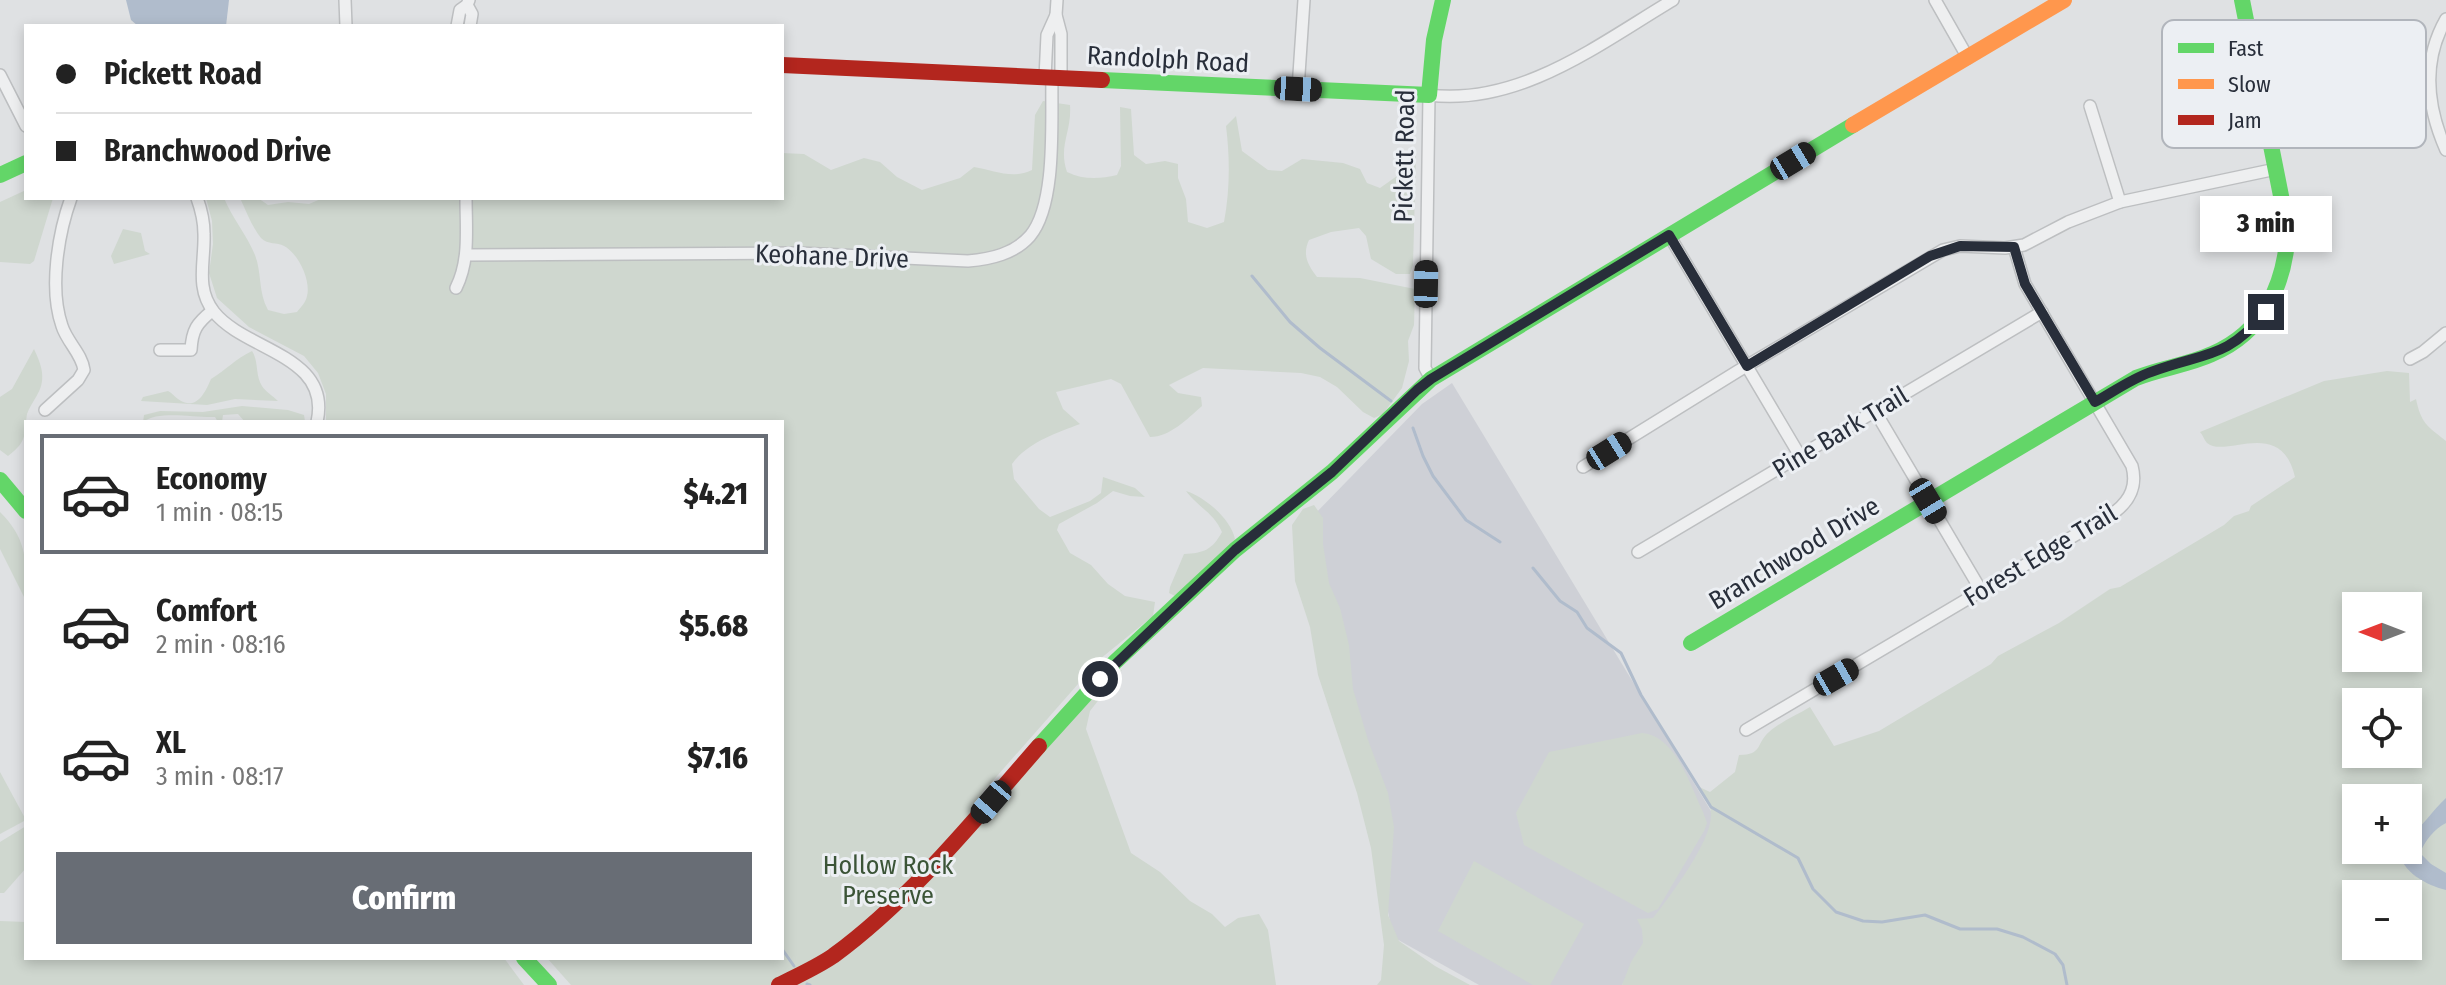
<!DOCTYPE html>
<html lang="en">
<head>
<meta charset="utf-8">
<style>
	:root { --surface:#fff; --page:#f2f2f2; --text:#222; --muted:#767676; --line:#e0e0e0; --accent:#686d75 }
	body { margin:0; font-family:"Fira Sans Condensed",sans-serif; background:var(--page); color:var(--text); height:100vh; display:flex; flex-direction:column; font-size:30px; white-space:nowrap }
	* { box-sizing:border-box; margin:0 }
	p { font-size:26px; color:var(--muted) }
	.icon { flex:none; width:44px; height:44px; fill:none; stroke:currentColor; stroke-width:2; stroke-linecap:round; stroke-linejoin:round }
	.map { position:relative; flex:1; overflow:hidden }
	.details { position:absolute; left:24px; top:420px; width:760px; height:540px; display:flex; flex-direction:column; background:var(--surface); border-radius:0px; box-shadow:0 4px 12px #0003 }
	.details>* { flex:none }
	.banner { position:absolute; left:24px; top:24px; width:760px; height:176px; border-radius:0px; box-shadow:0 4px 12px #0003; display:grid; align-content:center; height:176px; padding:0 32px; background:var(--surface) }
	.needle { width:52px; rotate:270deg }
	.tools { position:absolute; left:2342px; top:592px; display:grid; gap:16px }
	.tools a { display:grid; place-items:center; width:80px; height:80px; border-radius:0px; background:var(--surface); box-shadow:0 4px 12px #0003; font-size:40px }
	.end { position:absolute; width:36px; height:36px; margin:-18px; border:10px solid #282e3a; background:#fff; box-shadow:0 0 0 4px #fff }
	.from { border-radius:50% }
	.bubble { position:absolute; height:56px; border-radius:0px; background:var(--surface); box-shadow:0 4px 12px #0003; font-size:26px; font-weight:800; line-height:56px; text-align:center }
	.car { position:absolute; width:24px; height:48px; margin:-24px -12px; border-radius:10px; box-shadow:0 0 6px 2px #0007; background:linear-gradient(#222 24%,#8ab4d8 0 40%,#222 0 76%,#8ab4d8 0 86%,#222 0) }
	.banner b { display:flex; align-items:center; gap:28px; height:76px; font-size:30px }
	.banner b+b { border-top:2px solid var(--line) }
	.banner i { width:20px; height:20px; background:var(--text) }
	ul { padding:14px 0 0; list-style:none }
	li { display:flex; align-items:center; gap:24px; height:120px; margin:0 16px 12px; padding:0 16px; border:4px solid transparent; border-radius:0px }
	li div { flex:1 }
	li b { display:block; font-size:30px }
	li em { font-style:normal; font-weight:800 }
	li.current { border-color:var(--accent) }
	li>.icon { width:72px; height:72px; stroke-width:1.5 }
	.action { display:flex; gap:16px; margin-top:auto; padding:16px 32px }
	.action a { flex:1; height:92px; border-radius:0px; background:var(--accent); color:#fff; font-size:32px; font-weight:800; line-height:92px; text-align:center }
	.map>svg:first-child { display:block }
	.built { fill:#ced0d6 }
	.green { fill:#cfd7cf; fill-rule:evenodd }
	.water { fill:#b0bccc }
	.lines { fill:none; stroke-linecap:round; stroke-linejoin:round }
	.stream { stroke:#b0bccc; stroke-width:3 }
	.street-casing { stroke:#bdbfc1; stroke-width:14 }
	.street { stroke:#eeeff0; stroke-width:11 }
	.fast { stroke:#63d668; stroke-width:16 }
	.slow { stroke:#ff974d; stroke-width:16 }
	.jam { stroke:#b3261e; stroke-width:16 }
	.route { stroke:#282e3a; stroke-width:10 }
	.labels { text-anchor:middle; stroke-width:6; stroke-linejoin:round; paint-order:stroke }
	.street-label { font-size:26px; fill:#282e3a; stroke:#eceff3 }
	.park-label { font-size:26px; fill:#3b5437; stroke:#eceff3 }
	.key { fill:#eceff3; stroke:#b1b5bc; stroke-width:2 }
	.key-label { font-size:22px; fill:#282e3a }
</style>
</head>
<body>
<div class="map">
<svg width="2446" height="985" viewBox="0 0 2446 985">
	<rect width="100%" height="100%" fill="#dfe1e3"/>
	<path class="built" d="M1452 383 1717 821 1622 985H1479L1393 937 1311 518 1422 404Z"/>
	<g class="green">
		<path d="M1043 101 1070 105C1072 132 1058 146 1067 172 1083 180 1100 179 1117 175L1121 166 1120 107 1131 109 1134 155 1146 164 1165 161 1178 164V178L1186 199 1188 222 1207 228 1224 222C1230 190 1230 158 1226 126L1236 116 1242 151 1268 170 1282 171 1302 159 1343 163 1360 169 1367 183 1380 188 1397 176 1416 156 1413 265 1410 274H1396L1371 259 1366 236 1359 228 1331 232 1309 240C1302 255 1308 265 1317 277L1360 278 1415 289 1414 325 1408 341 1409 361 1402 388 1383 414 1374 418 1363 412 1337 387 1320 377 1301 373 1203 368 1169 385 1178 393 1201 397 1202 406C1187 419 1170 437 1150 437L1121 384 1111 379 1056 392 1063 409 1080 424C1056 433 1027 443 1012 464L1014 479 1039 509 1050 517 1090 501 1101 493 1103 477 1135 488 1145 497 1130 496 1113 491 1097 503 1059 524 1057 530 1070 553 1091 565 1108 584 1125 596 1155 602 1153 616 1100 659 982 793 980 824 1051 741 1119 671 1122 670 1090 711 1086 729 1131 853 1160 872 1190 901 1212 914 1225 927 1238 918 1259 914 1268 930 1276 985H571L547 958H782V422H326V394L318 373 304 356 249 327 217 298 209 273 213 244 212 221 206 198H224C232 218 247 235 255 255 262 273 258 292 268 310L284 314 297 312C301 307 306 302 307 296 311 281 299 254 284 246 277 242 268 245 261 238 252 227 246 211 240 198H258L268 205 288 202 309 204 323 198H782V153L804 154 831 170 864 158 880 162 897 177 922 190 960 178 974 167C994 170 1012 180 1032 170L1035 115Z"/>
		<path d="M26 190V198H53L34 261 30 264 0 262V202Z"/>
		<path d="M123 229 141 233 145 251 150 254 114 264 111 256Z"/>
		<path d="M34 349C42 366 47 380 36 397 33 402 29 408 27 414 24 434 28 441 8 456L0 450V397L12 389Z"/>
		<path d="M252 351C259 362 255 375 262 386 265 391 273 396 278 401L235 399 207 405 141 401 143 397 168 391C172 393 175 397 178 399 196 412 205 393 211 379 226 370 235 359 252 351Z"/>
		<path d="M2387 371 2409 373 2410 402 2416 399C2421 423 2427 426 2446 441V985H1622L1631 962 1643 943 1642 929 1637 919 1653 918C1670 896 1713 840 1711 813 1711 804 1701 793 1697 786L1710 792 1735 772 1739 755C1763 755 1756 743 1769 732 1780 722 1797 715 1810 707L1834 746 1879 731 1991 664 1998 656 2059 623 2110 589 2120 587 2224 525 2234 516 2249 511 2251 506 2295 477C2281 416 2225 459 2207 443 2204 440 2203 435 2200 432L2324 381ZM2356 606H2408V658H2356ZM2356 702H2408V754H2356ZM2356 798H2408V850H2356ZM2356 894H2408V946H2356Z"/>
		<path d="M242 406 288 410 304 415 305 421 245 422 238 414 223 415 222 422H218L215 417C194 418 159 410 143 422L144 415 160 411 203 412Z"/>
		<path d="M1186 491C1205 497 1231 519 1235 539L1226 553 1177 597 1169 593 1170 587 1184 554C1204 553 1212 550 1222 532 1213 512 1199 508 1186 491Z"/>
		<path d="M1314 505 1323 518V544L1329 583 1340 608 1349 645 1353 689 1368 740 1388 793 1394 827 1388 915 1399 941 1435 966 1470 985H1377L1381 980 1384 945 1371 848 1357 793 1318 675 1310 627 1295 581 1292 525 1303 509Z"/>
		<path d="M0 512C29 541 26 563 26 601L0 549Z"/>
		<path d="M1642 733C1676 736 1690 785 1703 812L1707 823 1704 831 1658 909 1648 913 1524 845 1516 813 1549 752Z"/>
		<path d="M0 772 26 820 0 834Z"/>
		<path d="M26 826V868L4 893H0V842Z"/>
		<path d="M1474 861 1584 924 1550 985H1533L1438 931Z"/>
		<path d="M0 921 26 922V958H504L524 985H0Z"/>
	</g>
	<g class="water">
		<path d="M126 0H229L226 26H138L131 20Z"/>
		<path d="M2446 798V823C2434 829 2425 841 2420 853L2431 864 2446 873V890C2428 886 2399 871 2400 850H2408V838C2423 826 2432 811 2446 798Z"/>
	</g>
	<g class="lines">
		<g class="stream">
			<path d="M1252 276 1290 322 1320 348 1391 401"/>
			<path d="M1413 428 1423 456 1433 476 1466 520 1500 542"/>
			<path d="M1533 568 1560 601 1577 612 1587 628 1621 653 1641 695 1711 807 1798 858 1813 889 1836 912 1863 921 1882 922 1925 915 1960 929H1997L2023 937 2055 954 2063 965 2067 985"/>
			<path d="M782 949 794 966"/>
			<path d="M807 984 810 985"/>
		</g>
		<defs>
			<g id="street">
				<path d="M345 0 346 26"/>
				<path d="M1057 0 1056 15 1061 34V79"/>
				<path d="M1935 0 1968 58"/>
				<path d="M467 5 472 14 470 26"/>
				<path d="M2446 19C2422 61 2427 107 2446 150"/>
				<path d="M457 26 460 10 467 5 469 0"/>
				<path d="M0 75 26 126"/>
				<path d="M1045 78 1047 35 1056 15"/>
				<path d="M1298 89 1304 0"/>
				<path d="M2090 106 2120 202"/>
				<path d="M197 198C201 209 204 222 204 234 205 262 195 288 214 312 245 351 332 355 317 422"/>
				<path d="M1669 235 1800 456"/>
				<path d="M466 255 799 253 968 261C991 259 1014 254 1030 236 1057 204 1051 120 1052 78"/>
				<path d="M456 288C470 260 466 229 466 198"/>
				<path d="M160 350H191C192 330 197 323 212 311"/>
				<path d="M2410 359 2423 352 2446 333"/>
				<path d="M1431 379 1425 368 1429 95C1520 106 1599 44 1673 0"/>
				<path d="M45 410 78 380 84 370C82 354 67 342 62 326 49 289 58 234 71 198"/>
				<path d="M1875 411 1982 592"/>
				<path d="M1583 467 1738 371 1943 250 1960 246 2005 248 2024 245 2068 222 2120 202 2276 169"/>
				<path d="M1638 552 2042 312"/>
				<path d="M1746 730 2116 511C2131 499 2137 485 2132 466L2025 284 2014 247"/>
			</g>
		</defs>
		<use href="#street" class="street-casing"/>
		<use href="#street" class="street"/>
		<g class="fast">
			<path d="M1102 80 1429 95 1434 40 1443 0"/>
			<path d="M0 175 26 163"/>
			<path d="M0 480 26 511"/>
			<path d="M1691 643 2136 378C2161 368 2188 365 2212 354 2264 332 2285 284 2288 231L2242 0"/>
			<path d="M1039 746 1115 662 1235 550 1332 472 1431 379 1853 125"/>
			<path d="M524 958 549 985"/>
		</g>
		<path class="slow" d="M1853 125 2064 0"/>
		<g class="jam">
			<path d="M782 65 1102 80"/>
			<path d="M779 985C797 976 817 967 833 956 911 899 976 818 1039 746"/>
		</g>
	</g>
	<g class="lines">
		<path class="route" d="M1100 679 1235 550 1332 472 1417 390 1431 379 1669 235 1747 366 1930 256 1960 246 2014 247 2025 284 2095 402C2113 392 2131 379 2151 372 2204 352 2226 360 2266 312"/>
	</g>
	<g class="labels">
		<g class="street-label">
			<text transform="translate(1168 59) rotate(3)" y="9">Randolph Road</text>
			<text transform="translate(1404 156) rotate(-89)" y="9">Pickett Road</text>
			<text transform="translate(832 256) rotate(2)" y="9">Keohane Drive</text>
			<text transform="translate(1840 432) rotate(-31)" y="9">Pine Bark Trail</text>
			<text transform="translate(1794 553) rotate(-31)" y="9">Branchwood Drive</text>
			<text transform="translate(2040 555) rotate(-31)" y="9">Forest Edge Trail</text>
		</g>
		<g class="park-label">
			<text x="888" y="874">Hollow Rock<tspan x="888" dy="30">Preserve</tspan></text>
		</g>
	</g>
	<rect x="2162" y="20" width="264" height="128" rx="12" class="key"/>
	<rect x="2178" y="43" width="36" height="10" fill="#63d668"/>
	<rect x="2178" y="79" width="36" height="10" fill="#ff974d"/>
	<rect x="2178" y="115" width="36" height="10" fill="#b3261e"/>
	<g class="key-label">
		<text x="2228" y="56">Fast</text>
		<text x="2228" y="92">Slow</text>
		<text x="2228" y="128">Jam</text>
	</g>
</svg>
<div class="tools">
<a><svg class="needle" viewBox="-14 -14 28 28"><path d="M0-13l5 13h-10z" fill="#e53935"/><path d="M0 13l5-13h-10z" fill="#767676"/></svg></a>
<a><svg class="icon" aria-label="locate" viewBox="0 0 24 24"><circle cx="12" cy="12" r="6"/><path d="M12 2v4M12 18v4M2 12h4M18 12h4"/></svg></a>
<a>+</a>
<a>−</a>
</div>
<i class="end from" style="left:1100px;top:679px"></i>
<i class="end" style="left:2266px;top:312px"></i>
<div class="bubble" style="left:2200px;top:196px;width:132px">3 min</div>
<i class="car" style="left:1298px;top:89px;rotate:93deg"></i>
<i class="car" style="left:1793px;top:161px;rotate:59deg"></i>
<i class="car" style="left:1426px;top:284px;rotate:1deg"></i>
<i class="car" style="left:1609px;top:451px;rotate:58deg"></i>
<i class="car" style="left:1928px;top:501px;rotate:149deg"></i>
<i class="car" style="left:1836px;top:677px;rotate:60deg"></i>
<i class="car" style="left:991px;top:802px;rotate:221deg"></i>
<div class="banner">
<b><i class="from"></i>Pickett Road</b>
<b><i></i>Branchwood Drive</b>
</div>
<section class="details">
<ul>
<li class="current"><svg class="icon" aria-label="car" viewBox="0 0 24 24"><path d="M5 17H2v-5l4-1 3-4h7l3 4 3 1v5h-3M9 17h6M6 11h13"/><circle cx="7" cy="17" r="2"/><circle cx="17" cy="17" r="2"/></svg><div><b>Economy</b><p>1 min · 08:15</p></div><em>$4.21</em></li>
<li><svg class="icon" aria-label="car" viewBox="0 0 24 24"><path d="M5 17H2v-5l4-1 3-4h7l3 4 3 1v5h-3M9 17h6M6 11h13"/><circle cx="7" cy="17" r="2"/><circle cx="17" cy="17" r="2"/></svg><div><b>Comfort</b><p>2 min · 08:16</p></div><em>$5.68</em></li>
<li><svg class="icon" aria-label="car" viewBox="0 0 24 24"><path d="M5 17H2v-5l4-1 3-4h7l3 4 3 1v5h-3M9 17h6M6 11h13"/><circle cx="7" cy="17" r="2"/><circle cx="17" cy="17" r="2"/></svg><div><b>XL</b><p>3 min · 08:17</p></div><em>$7.16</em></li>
</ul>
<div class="action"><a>Confirm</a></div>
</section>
</div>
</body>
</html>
